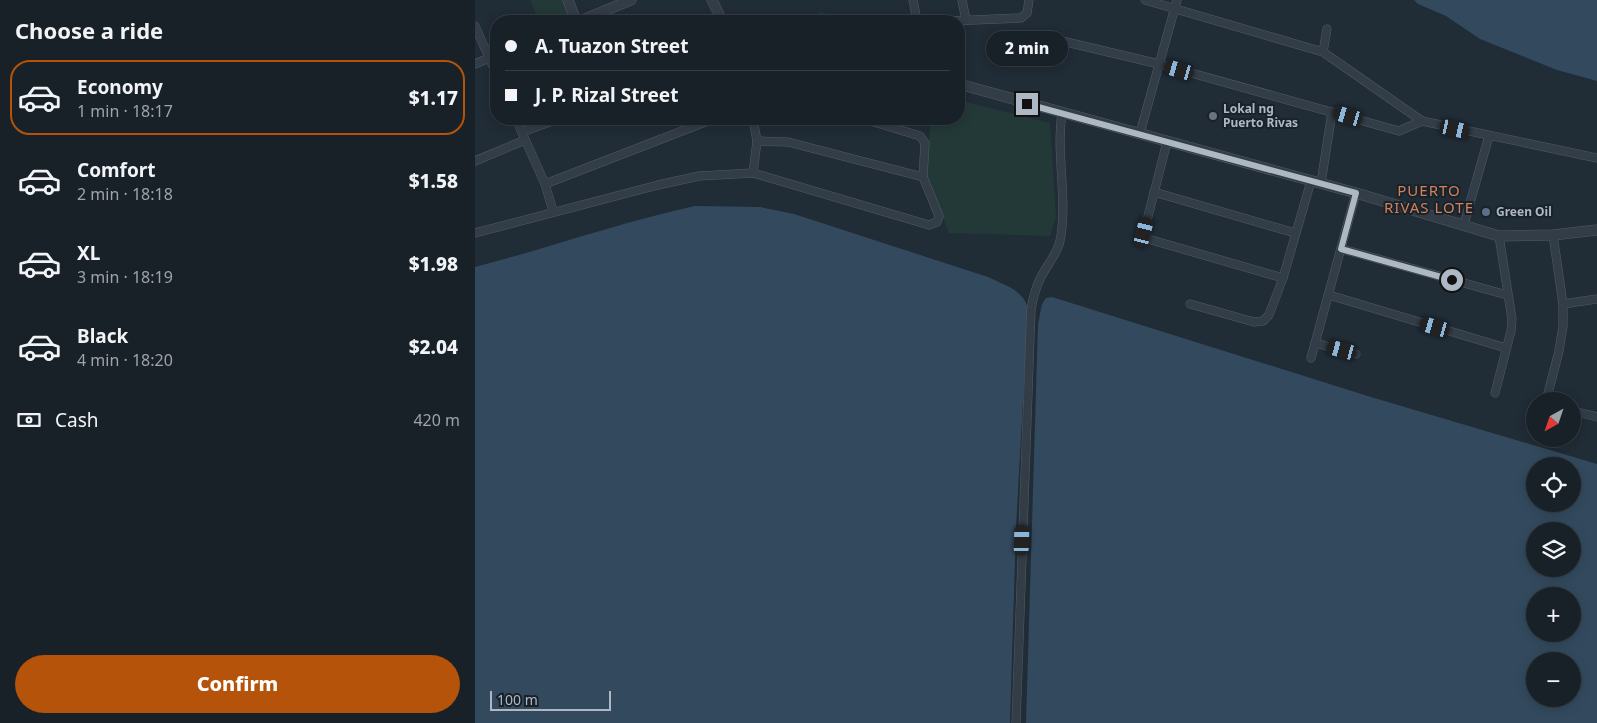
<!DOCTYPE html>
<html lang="en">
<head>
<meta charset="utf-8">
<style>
	:root { --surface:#182128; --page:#252e34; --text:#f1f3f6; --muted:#9fa3a8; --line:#363e45; --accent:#b45309 }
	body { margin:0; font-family:"Noto Sans",sans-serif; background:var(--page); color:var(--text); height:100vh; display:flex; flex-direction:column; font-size:19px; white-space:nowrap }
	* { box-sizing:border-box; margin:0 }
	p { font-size:16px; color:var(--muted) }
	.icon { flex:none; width:28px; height:28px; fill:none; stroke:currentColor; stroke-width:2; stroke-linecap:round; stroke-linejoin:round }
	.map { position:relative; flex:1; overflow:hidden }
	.side { display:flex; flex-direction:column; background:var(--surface); width:475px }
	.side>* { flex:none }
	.hud { position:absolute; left:15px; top:15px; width:475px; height:110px; border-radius:20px; box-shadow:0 2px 12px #0003,0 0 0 1px var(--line); display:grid; align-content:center; height:110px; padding:0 15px; background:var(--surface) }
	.needle { width:32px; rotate:220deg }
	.tools { position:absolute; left:1051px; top:392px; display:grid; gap:10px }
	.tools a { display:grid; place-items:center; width:55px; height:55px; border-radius:50%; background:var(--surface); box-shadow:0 2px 12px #0003,0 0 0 1px var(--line); font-size:25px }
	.scale { position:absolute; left:15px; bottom:12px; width:121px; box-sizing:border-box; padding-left:5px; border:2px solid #adb8c4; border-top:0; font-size:14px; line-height:18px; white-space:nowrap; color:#adb8c4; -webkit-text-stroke:4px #19222b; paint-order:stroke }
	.end { position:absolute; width:22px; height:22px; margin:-11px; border:6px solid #adb8c4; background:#111; box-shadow:0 0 0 2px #111 }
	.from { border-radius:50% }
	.bubble { position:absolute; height:35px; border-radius:18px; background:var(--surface); box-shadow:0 2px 12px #0003,0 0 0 1px var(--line); font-size:16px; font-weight:800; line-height:35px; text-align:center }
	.car { position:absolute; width:15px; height:30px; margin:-15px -8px; border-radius:6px; box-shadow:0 0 4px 1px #0007; background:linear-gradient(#222 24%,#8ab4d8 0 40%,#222 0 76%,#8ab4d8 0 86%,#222 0) }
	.hud b { display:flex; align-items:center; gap:18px; height:48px; font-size:19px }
	.hud b+b { border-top:1px solid var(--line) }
	.hud i { width:12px; height:12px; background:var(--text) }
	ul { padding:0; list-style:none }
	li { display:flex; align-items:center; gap:15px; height:75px; margin:0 10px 8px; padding:0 5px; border:2px solid transparent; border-radius:20px }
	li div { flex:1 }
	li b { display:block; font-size:19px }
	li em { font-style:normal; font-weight:800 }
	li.on { border-color:var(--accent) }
	li>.icon { width:45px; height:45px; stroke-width:1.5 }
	h2 { padding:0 15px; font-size:22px; line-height:60px }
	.pay { display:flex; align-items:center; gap:12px; height:55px; padding:0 15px; font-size:19px }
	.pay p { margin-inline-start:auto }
	.action { display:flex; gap:10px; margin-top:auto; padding:10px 15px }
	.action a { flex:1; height:58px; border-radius:30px; background:var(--accent); color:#fff; font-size:20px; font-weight:800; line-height:58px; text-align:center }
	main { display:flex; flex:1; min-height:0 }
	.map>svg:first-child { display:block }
	.green { fill:#233938 }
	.water { fill:#334a5e; fill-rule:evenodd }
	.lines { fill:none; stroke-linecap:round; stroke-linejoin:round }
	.minor-casing { stroke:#515b65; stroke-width:9 }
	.tertiary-casing { stroke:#515b65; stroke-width:11 }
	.minor { stroke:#333d47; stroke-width:8 }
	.tertiary { stroke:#333d47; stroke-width:10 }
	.route { stroke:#adb8c4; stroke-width:6 }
	.worship-dot { fill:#6b7280; stroke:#19222b; stroke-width:2 }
	.service-dot { fill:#5c6f8a; stroke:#19222b; stroke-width:2 }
	.labels { text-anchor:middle; stroke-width:4; stroke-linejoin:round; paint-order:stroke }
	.poi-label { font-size:12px; font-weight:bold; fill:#adb8c4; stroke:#19222b; text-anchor:start }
	.quarter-label { font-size:15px; letter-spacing:1px; fill:#d1815b; stroke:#19222b }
</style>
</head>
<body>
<main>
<section class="side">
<h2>Choose a ride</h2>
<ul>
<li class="on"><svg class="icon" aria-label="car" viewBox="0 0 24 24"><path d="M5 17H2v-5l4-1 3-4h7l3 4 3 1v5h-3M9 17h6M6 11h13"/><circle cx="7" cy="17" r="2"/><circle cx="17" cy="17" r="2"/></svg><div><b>Economy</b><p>1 min · 18:17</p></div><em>$1.17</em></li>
<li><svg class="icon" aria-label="car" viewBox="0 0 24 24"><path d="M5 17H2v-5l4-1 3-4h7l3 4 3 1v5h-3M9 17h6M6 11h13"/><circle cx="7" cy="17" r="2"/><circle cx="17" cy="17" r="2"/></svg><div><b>Comfort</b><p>2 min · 18:18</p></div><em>$1.58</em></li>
<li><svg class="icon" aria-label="car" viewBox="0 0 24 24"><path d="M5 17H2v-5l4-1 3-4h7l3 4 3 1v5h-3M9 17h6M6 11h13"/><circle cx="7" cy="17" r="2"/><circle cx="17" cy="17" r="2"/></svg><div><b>XL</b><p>3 min · 18:19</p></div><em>$1.98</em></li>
<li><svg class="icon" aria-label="car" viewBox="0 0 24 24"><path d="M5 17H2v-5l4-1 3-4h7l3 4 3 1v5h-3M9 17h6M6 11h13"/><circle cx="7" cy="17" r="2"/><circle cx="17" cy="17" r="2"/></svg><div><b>Black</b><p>4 min · 18:20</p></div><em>$2.04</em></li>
</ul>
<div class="pay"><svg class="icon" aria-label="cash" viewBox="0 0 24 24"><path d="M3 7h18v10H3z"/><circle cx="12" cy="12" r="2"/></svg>Cash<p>420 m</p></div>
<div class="action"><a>Confirm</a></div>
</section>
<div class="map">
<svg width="1122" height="723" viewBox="0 0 1122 723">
	<rect width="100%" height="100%" fill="#202c36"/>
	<g class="green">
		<path d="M55 0H90L98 21H64Z"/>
		<path d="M344 12 382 20 381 21H342Z"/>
		<path d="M484 100 575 123 581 217 575 236 474 233 451 174 456 119H484Z"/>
	</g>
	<g class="water">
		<path d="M939 0H1122V81L1082 70 1005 39 971 16 943 4Z"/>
		<path d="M220 206 285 207 319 214 513 277C529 285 549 290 553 309L541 527 535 723H0V267C74 248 146 222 220 206Z"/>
		<path d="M577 297 896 397 1122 464V723H551L563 324 567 304 571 298ZM1060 466H1098V504H1060ZM1060 531H1098V569H1060ZM1060 596H1098V634H1060ZM1060 661H1098V699H1060Z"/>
	</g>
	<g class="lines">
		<defs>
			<g id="minor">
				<path d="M438 0 442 21"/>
				<path d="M487 0 491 20"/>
				<path d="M670 0 848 52 947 121"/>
				<path d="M475 21 546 18 552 13 554 0"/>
				<path d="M0 26 21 73"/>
				<path d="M583 40 684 64 924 131 947 121 1122 158"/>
				<path d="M848 52 852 29"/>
				<path d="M0 64 21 55"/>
				<path d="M41 119 70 184 78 211"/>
				<path d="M278 119 282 141 278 173"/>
				<path d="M47 132 83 119"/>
				<path d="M665 133 702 0"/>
				<path d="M282 141 313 142 448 177"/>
				<path d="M692 142 669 232 673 239 808 278"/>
				<path d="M0 161 50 140"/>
				<path d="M846 183 857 112"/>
				<path d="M70 184 238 119"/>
				<path d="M679 192 820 233"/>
				<path d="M989 224 1014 136"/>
				<path d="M0 233 183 185 224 176 278 173 454 225 462 222 464 216 448 177 450 143 445 136 389 119"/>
				<path d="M867 249 1032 295"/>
				<path d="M854 295 1031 348"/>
				<path d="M715 304 779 322 788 321 794 315 808 278 836 181"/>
				<path d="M1088 304 1122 299"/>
				<path d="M840 343 881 354"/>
				<path d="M836 358 881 193"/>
				<path d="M1020 393 1036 331 1037 319 1024 236"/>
				<path d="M1071 401 1084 351 1088 326V304L1078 235"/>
				<path d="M1098 411 1122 417"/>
				<path d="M541 723 556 310C558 298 560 288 566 277 573 263 584 252 586 236 592 195 581 154 587 113"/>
			</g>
			<g id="tertiary">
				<path d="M93 0 101 21"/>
				<path d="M237 0 247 21"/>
				<path d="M105 21 156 0"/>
				<path d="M484 84 881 193 1024 236 1078 235 1122 230"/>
			</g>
		</defs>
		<use href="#minor" class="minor-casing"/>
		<use href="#tertiary" class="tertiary-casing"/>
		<use href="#minor" class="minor"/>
		<use href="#tertiary" class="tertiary"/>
	</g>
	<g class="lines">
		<path class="route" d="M552 104 881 193 866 249 977 280"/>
	</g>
	<circle class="worship-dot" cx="738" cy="116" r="5"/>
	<circle class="service-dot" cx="1011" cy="212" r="5"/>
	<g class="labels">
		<g class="poi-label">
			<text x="748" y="113">Lokal ng<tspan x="748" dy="14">Puerto Rivas</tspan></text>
			<text x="1021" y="216">Green Oil</text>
		</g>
		<g class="quarter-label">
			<text x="954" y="196">PUERTO<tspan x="954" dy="17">RIVAS LOTE</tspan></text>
		</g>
	</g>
</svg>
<div class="tools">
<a><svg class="needle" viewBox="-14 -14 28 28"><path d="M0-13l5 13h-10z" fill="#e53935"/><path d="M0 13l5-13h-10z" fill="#9fa3a8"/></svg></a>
<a><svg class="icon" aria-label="locate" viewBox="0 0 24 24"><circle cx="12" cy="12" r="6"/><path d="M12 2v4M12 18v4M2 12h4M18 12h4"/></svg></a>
<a><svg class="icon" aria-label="layers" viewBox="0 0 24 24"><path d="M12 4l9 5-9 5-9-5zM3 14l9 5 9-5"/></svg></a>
<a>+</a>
<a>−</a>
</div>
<div class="scale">100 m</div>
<i class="end from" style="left:977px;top:280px"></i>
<i class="end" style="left:552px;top:104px"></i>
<div class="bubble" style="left:511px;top:31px;width:82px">2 min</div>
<i class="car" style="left:704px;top:70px;rotate:286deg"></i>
<i class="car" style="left:873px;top:116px;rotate:286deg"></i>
<i class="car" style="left:980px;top:129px;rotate:103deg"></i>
<i class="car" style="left:669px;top:232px;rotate:14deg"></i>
<i class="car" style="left:960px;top:327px;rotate:286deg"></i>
<i class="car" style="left:867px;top:350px;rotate:285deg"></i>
<i class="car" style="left:547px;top:540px;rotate:2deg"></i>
<div class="hud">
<b><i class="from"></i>A. Tuazon Street</b>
<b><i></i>J. P. Rizal Street</b>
</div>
</div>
</main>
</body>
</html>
